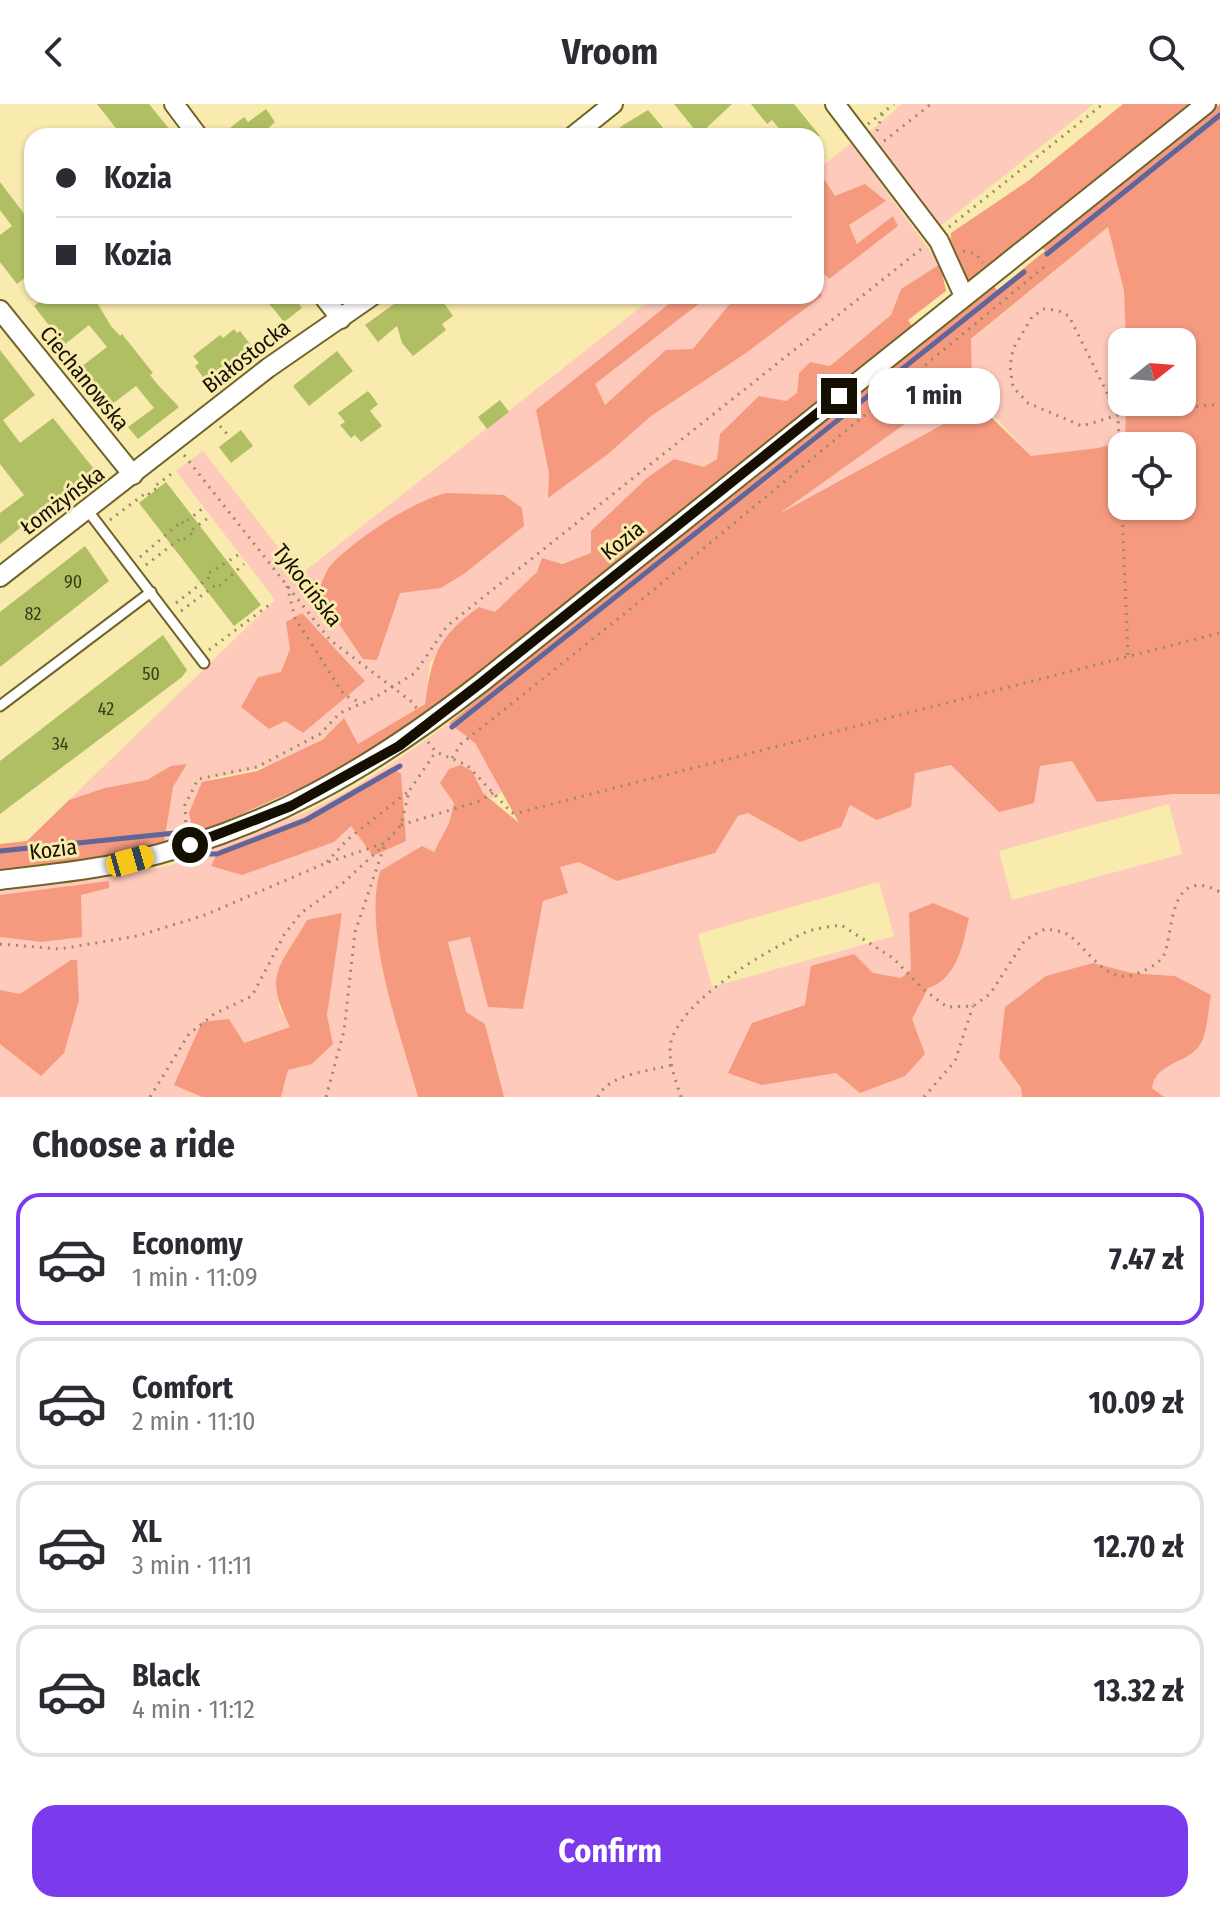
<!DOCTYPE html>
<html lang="en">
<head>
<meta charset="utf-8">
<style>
	:root { --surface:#fff; --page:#f7f7f7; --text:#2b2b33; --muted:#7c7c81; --line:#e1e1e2; --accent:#7c3aed }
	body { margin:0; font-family:"Fira Sans Condensed",sans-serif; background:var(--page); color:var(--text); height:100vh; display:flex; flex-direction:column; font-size:30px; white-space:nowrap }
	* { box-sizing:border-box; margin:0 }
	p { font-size:26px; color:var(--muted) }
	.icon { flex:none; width:44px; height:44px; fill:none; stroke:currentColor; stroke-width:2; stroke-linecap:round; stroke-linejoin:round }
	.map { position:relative; height:993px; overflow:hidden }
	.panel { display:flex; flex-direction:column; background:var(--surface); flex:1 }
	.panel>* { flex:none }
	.hud { position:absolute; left:24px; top:24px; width:800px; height:176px; border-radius:24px; box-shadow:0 2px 6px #0004; display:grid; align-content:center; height:176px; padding:0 32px; background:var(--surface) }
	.needle { width:52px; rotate:73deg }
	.controls { position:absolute; left:1108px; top:224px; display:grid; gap:16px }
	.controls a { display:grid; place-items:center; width:88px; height:88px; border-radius:16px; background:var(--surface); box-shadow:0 2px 6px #0004; font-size:40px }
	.end { position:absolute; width:36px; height:36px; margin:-18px; border:10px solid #140f00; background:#fff; box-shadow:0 0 0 4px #fff }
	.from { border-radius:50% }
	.bubble { position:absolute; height:56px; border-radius:24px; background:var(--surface); box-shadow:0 2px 6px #0004; font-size:26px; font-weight:700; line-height:56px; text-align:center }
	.car { position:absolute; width:24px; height:48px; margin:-24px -12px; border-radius:10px; box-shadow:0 0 6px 2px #0007; background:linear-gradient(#f5c518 24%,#345 0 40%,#f5c518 0 76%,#345 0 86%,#f5c518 0) }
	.hud b { display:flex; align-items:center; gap:28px; height:76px; font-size:30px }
	.hud b+b { border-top:2px solid var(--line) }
	.hud i { width:20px; height:20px; background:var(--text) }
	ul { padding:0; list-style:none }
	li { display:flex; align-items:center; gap:24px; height:132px; margin:0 16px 12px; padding:0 16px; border:4px solid var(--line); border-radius:24px }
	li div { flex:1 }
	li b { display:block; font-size:30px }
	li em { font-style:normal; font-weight:700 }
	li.active { border-color:var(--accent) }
	li>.icon { width:72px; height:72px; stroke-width:1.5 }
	h2 { padding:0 32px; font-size:36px; line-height:96px }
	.primary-button { display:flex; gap:16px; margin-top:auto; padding:16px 32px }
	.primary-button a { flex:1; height:92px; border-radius:24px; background:var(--accent); color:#fff; font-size:32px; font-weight:700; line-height:92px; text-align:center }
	header { display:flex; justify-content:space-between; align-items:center; height:104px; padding:0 32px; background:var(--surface); font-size:36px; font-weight:700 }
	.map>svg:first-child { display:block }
	.green { fill:#fecabb; fill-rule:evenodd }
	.forest { fill:#f5997f; fill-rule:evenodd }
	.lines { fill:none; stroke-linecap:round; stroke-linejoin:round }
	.stream { stroke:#606699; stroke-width:5 }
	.building { fill:#b1bf64 }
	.service-casing { stroke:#716429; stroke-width:13 }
	.minor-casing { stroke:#716429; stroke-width:22 }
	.path { stroke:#988d64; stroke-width:3; stroke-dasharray:2 6; stroke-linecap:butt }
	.service { stroke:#fff; stroke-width:9 }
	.minor { stroke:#fff; stroke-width:18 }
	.route { stroke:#140f00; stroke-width:10 }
	.labels { text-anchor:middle; stroke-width:6; stroke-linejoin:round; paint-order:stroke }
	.number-label { font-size:18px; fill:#3b3b19 }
	.street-label { font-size:22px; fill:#140f00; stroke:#f9eaad }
</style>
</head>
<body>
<header><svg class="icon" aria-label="back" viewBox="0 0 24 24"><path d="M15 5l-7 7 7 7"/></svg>Vroom<svg class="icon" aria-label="search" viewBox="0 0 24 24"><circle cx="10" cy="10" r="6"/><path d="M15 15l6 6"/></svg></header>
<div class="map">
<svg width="1220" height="993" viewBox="0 0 1220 993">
	<rect width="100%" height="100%" fill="#f9eaad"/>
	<g class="green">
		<path d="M902 0H1094L938 124 867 30Z"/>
		<path d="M851 39 940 160 901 185 891 211 830 262 810 258 799 269 797 289 717 355 591 449 537 468 495 509 430 558 425 599 358 641 344 614C311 653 259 667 211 674L194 731 164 739 173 683 186 661C169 662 160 672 144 677 120 684 94 688 69 696L275 496 176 367 203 347 300 471 655 192H816V67Z"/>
		<path d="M1108 123 1124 187 1126 238H1122V298H1126L1125 336 1098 344 1031 352 982 299 770 415 972 272 971 236Z"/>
		<path d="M449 619 475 639 502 688 492 695 483 689 454 699 449 719 434 748 380 767C362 829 401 931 418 993H281L288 966 312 960 333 940 327 911 341 809 278 902 291 923 243 939 175 980 202 993H0V785L150 766 197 754V748C231 736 267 724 301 710 354 687 403 653 449 619ZM339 695 373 752 351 722 219 746 305 713Z"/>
		<path d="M1073 657 1173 690H1220V993H1164L1152 984C1155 967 1165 963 1180 957L1175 872 1132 869 1093 859 999 954 1021 985 1022 993H504L466 908 448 838 470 833 523 905 543 797 559 763 579 758 715 749 738 712 748 709 800 738C844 705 897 664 954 661 994 658 1033 663 1073 657ZM1169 700 1182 750 1012 796 999 747ZM879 778 894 832 712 883 698 830Z"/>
	</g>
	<g class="forest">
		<path d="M1123 0H1192L967 178 950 141 951 129 1028 77Z"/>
		<path d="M1220 0V690H1173L1097 698 1072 657 1040 662 1034 699 999 708 951 661 915 669 911 703 877 716 850 701 841 723 800 738 748 709 738 712 715 749 617 777 579 758 560 763 568 789 543 797 523 905 488 903 470 833 448 838 466 908 485 920 504 993H418C401 931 362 829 380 767L422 742 434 748 449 719 454 699 440 679 449 665 461 661 472 667 483 689 519 719 475 639 449 619 991 179 997 186 1045 147 1040 140ZM1108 123 1124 187 1126 238H1182V298H1126L1125 336 1098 344 1031 352 988 310 982 299 779 410 972 272 971 235ZM1122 342H1182V402H1122Z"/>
		<path d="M824 75 835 92 865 80 886 97 849 121 857 140 893 112 898 122 829 175 816 161V82Z"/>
		<path d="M940 160 946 187 908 216 912 222 430 609 327 672 194 731 189 709 202 678 257 667 322 636 344 614 358 640 425 600C432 550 438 533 479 503L495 508 537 468 542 454 562 460 591 449V427L647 374 674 355 704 363 717 355 720 330 759 292 786 297 797 289 799 269 810 258 830 262 891 211 901 185Z"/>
		<path d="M816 182 822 192 746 249 651 312 608 350 548 394 549 369 536 306 679 192H709L595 280 605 301 666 246 693 245 729 201 743 192H816Z"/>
		<path d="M447 389 504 391 522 404 524 422 465 469 441 484 400 489 377 556 363 555 317 488C322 480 325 468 331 461 355 435 414 396 447 389Z"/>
		<path d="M302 509 365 577 303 629 285 617 269 625 241 603 258 573 281 568 290 545 286 518Z"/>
		<path d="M187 660 173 683 164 739 103 752 0 766V740L27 737 69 696 105 684 147 676 171 662Z"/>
		<path d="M392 663 401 670 406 737 373 752 351 722 334 738 242 771 211 762 219 746 305 713Z"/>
		<path d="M109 777V784L81 791 82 833 42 838 0 833V791Z"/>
		<path d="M933 799 969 814C963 840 957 875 928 884L912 915 925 950 905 972 860 989 836 969 762 981 728 969 752 919 805 901 811 862 854 850 873 869 901 874 911 866 909 809Z"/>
		<path d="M342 809 327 911 333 940 312 960 288 966 281 993H202L174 981 202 918 229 915 244 939 290 923C263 869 279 865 307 816Z"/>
		<path d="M71 856H77L79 896 64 949 41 972 0 940V886L20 890Z"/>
		<path d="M1093 859 1132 869 1175 872 1211 891C1208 905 1208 924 1202 937 1191 961 1156 956 1152 984L1164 993H1022L1021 984 999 954 1005 903 1046 872Z"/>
	</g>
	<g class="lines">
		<g class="stream">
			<path d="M1047 150 1220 11"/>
			<path d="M452 623 1024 168"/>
			<path d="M0 747 175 729"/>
			<path d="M204 750H217L306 716 400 662"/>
		</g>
	</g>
	<g class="building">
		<path d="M97 0H149L175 32H122Z"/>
		<path d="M674 0H732L699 31Z"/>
		<path d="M751 0H794L820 32H785L772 16 767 20Z"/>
		<path d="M266 5 275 18 260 32H220L244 13 248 18Z"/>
		<path d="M648 6 664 25 655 32H627L620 23Z"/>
		<path d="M0 78 25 111 32 106V168L17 180 0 158V131L12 122 0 106Z"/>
		<path d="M47 192H93L111 222 120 232 122 230 153 269 150 271 159 282 179 303 138 335 128 323 154 304 136 282 111 301 81 263 107 243 89 221 64 241 34 202Z"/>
		<path d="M263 192H293L302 204 284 218Z"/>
		<path d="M405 192H439L453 212 442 220 446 226 413 252 402 239 397 222 378 238 365 221Z"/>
		<path d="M234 225 237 229 240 227 253 244 207 279 195 262 199 259 193 252 220 231 223 234Z"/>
		<path d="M0 246 35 291 3 316 20 339 53 314 94 365 0 440V409L24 391 0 360Z"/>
		<path d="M337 247 353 267 309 302 293 282Z"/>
		<path d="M368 287 378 300 370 307 382 322 361 338 355 331 351 334 340 321 345 318 338 309Z"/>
		<path d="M500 296 509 308 487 325 478 313Z"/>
		<path d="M241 326 253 342 231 359 219 343Z"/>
		<path d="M166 378 261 501 234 522 139 399Z"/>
		<path d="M85 442 109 477 0 563V508Z"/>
		<path d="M163 531 187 566 182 573 0 710V657Z"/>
	</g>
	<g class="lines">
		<defs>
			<g id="service">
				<path d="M88 407 204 559"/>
				<path d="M0 602 151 488"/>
			</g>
			<g id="minor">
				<path d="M174 0 198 32"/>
				<path d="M835 0 939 137 964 192"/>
				<path d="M573 32 613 0"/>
				<path d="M323 192 341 215"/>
				<path d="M0 206 133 371"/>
				<path d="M0 473 268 264 372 192"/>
				<path d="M0 776C42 771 85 767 126 758 263 728 372 664 481 579L1206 0"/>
			</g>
		</defs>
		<use href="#service" class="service-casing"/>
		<use href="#minor" class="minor-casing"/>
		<g class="path">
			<path d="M868 20 894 0"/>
			<path d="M877 27 883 8"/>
			<path d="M884 37 931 0"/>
			<path d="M949 123 1103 0"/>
			<path d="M963 147 976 150 983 159"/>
			<path d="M220 322 228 331"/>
			<path d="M184 351 330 536 412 598 418 606"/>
			<path d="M110 416 147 388 149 390 157 384 155 382 174 368"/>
			<path d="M140 453 182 417 183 420 202 405"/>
			<path d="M146 461 181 434 183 436 191 430 189 428 208 414"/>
			<path d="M287 482 295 514 344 591 362 599"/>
			<path d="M176 499 211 472 209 469 238 451"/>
			<path d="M181 507 217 480 219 482 244 460"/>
			<path d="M209 546 273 498"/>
			<path d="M1128 551 1118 311 1069 212 1057 206 1044 205 1032 213 1013 245 1010 262 1013 283 1028 299 1082 322 1118 311 1220 300"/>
			<path d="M428 638 436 648 467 661 512 709 521 708 1220 529"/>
			<path d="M452 654 461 640 629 506 1044 163"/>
			<path d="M401 721 480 697 494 688"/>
			<path d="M186 726 185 701 198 675 257 663 320 630 340 609 374 594 415 569 447 522 925 142"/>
			<path d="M327 758 347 736 409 687"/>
			<path d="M0 840 60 845 137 832 205 811 326 759 385 739 401 721 409 687 435 649"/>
			<path d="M150 993 189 930 214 910 252 892 284 831 301 809 343 779 384 741"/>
			<path d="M326 993 344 927 355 828 384 743"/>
			<path d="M598 993C608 970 650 967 672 961"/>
			<path d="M681 993C676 977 667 955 671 938 682 895 766 847 804 829 815 824 829 823 841 821L893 854 923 885 947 903 973 902 990 890 1025 836 1045 825C1053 826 1062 827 1069 831 1085 843 1105 876 1128 872 1139 870 1159 861 1164 851 1174 828 1168 760 1220 788"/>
			<path d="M924 993 955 957 973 902"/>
		</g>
		<use href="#service" class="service"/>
		<use href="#minor" class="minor"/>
	</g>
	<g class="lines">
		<path class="route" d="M190 741 291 702 399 642 481 579 839 292"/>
	</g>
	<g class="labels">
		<g class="number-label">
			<text x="73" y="484">90</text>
			<text x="33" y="516">82</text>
			<text x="151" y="576">50</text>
			<text x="106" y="611">42</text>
			<text x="60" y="646">34</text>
		</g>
		<g class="street-label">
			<text transform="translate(246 252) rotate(-38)" y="8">Białostocka</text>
			<text transform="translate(85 274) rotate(51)" y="8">Ciechanowska</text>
			<text transform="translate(62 396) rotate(-37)" y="8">Łomżyńska</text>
			<text transform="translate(622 436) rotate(-39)" y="8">Kozia</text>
			<text transform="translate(308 481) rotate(52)" y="8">Tykocińska</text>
			<text transform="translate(53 745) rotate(-7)" y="8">Kozia</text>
		</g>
	</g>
</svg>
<div class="controls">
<a><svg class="needle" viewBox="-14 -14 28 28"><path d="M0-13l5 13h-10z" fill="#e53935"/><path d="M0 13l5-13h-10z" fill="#7c7c81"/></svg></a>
<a><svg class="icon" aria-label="locate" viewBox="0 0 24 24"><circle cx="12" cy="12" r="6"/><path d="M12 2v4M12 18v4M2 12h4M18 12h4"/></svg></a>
</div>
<i class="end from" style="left:190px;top:741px"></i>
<i class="end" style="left:839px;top:292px"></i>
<div class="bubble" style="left:868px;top:264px;width:132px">1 min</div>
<i class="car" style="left:130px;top:757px;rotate:74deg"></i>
<div class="hud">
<b><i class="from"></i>Kozia</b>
<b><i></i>Kozia</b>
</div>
</div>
<section class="panel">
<h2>Choose a ride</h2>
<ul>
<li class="active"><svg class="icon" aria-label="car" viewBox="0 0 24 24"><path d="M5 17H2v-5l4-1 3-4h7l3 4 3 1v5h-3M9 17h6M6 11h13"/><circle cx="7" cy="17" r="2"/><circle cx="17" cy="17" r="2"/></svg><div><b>Economy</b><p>1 min · 11:09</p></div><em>7.47 zł</em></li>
<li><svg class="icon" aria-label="car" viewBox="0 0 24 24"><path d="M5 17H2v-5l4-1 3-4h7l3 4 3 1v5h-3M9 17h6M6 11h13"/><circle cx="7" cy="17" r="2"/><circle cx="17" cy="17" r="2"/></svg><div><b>Comfort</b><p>2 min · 11:10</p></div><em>10.09 zł</em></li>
<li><svg class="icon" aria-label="car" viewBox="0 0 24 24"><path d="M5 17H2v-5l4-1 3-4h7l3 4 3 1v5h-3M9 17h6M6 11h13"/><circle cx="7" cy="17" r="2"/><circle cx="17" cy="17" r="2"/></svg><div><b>XL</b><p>3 min · 11:11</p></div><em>12.70 zł</em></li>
<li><svg class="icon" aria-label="car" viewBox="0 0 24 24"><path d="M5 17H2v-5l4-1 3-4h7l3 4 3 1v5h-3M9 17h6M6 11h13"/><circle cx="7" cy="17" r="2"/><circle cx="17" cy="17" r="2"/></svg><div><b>Black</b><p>4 min · 11:12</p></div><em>13.32 zł</em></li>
</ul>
<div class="primary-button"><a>Confirm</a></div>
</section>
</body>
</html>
